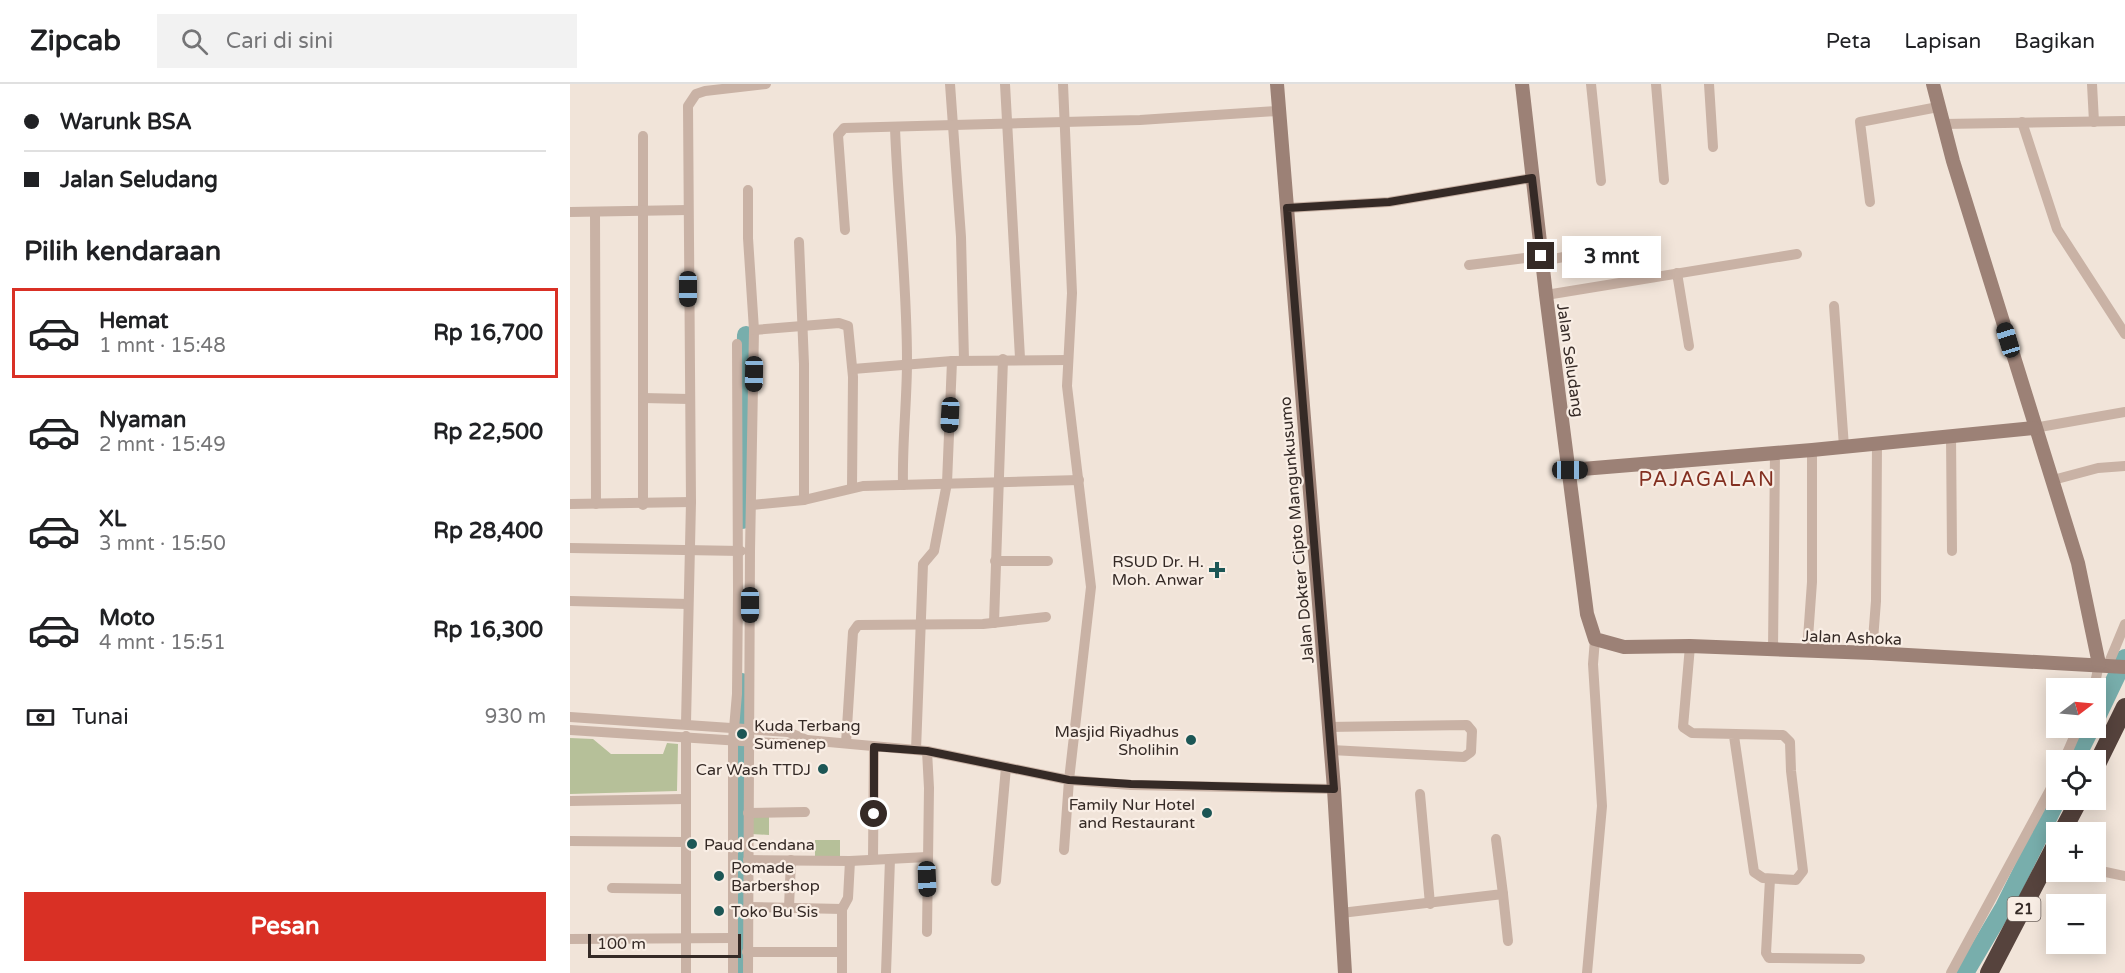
<!DOCTYPE html>
<html lang="id">
<head>
<meta charset="utf-8">
<style>
	:root { --surface:#fff; --page:#f2f2f2; --text:#202124; --muted:#757577; --line:#e0e0e0; --accent:#d93025 }
	body { margin:0; font-family:"Varela Round",sans-serif; background:var(--page); color:var(--text); height:100vh; display:flex; flex-direction:column; font-size:22px; white-space:nowrap }
	* { box-sizing:border-box; margin:0 }
	p { font-size:20px; color:var(--muted) }
	.icon { flex:none; width:33px; height:33px; fill:none; stroke:currentColor; stroke-width:2; stroke-linecap:round; stroke-linejoin:round }
	.map { position:relative; flex:1; overflow:hidden }
	.side { display:flex; flex-direction:column; background:var(--surface); width:570px }
	.side>* { flex:none }
	.guide { display:grid; align-content:center; height:132px; padding:0 24px; background:var(--surface) }
	.needle { width:39px; rotate:74deg }
	.controls { position:absolute; left:1476px; top:594px; display:grid; gap:12px }
	.controls a { display:grid; place-items:center; width:60px; height:60px; border-radius:0px; background:var(--surface); box-shadow:0 3px 15px #0003; font-size:30px }
	.scale { position:absolute; left:18px; bottom:15px; width:153px; box-sizing:border-box; padding-left:6px; border:3px solid #352a26; border-top:0; font-size:16px; line-height:21px; white-space:nowrap; color:#352a26; -webkit-text-stroke:4px #f9eee5; paint-order:stroke }
	.end { position:absolute; width:27px; height:27px; margin:-14px; border:8px solid #352a26; background:#fff; box-shadow:0 0 0 3px #fff }
	.from { border-radius:50% }
	.bubble { position:absolute; height:42px; border-radius:0px; background:var(--surface); box-shadow:0 3px 15px #0003; font-size:20px; font-weight:800; line-height:42px; text-align:center }
	.car { position:absolute; width:18px; height:36px; margin:-18px -9px; border-radius:8px; box-shadow:0 0 4px 2px #0007; background:linear-gradient(#222 24%,#8ab4d8 0 40%,#222 0 76%,#8ab4d8 0 86%,#222 0) }
	.guide b { display:flex; align-items:center; gap:21px; height:57px; font-size:22px }
	.guide b+b { border-top:2px solid var(--line) }
	.guide i { width:15px; height:15px; background:var(--text) }
	ul { padding:0; list-style:none }
	li { display:flex; align-items:center; gap:18px; height:90px; margin:0 12px 9px; padding:0 12px; border:3px solid transparent; border-radius:0px }
	li div { flex:1 }
	li b { display:block; font-size:22px }
	li em { font-style:normal; font-weight:800 }
	li.current { border-color:var(--accent) }
	li>.icon { width:54px; height:54px; stroke-width:1.5 }
	h2 { padding:0 24px; font-size:27px; line-height:72px }
	.pay { display:flex; align-items:center; gap:15px; height:66px; padding:0 24px; font-size:22px }
	.pay p { margin-inline-start:auto }
	.button { display:flex; gap:12px; margin-top:auto; padding:12px 24px }
	.button a { flex:1; height:69px; border-radius:0px; background:var(--accent); color:#fff; font-size:24px; font-weight:800; line-height:69px; text-align:center }
	header { display:flex; align-items:center; gap:36px; box-sizing:border-box; height:84px; padding:0 30px; background:var(--surface); border-bottom:2px solid var(--line) }
	header strong { font-size:28px }
	nav { display:flex; gap:33px; margin-inline-start:auto; font-size:21px }
	.search { width:420px; height:54px; background:var(--page); display:flex; align-items:center; gap:15px; box-sizing:border-box; padding:0 21px; border-radius:0px; color:var(--muted); font-size:22px }
	main { display:flex; flex:1; min-height:0 }
	.map>svg:first-child { display:block }
	.green { fill:#b6c099 }
	.lines { fill:none; stroke-linecap:round; stroke-linejoin:round }
	.river { stroke:#78aeac; stroke-width:18 }
	.street { stroke:#c9b2a5; stroke-width:10 }
	.secondary { stroke:#9c8176; stroke-width:14 }
	.highway { stroke:#56433d; stroke-width:18 }
	.route { stroke:#352a26; stroke-width:8 }
	.poi-dot { fill:#1c5655; stroke:#f9eee5; stroke-width:2 }
	.labels { text-anchor:middle; stroke-width:4.5; stroke-linejoin:round; paint-order:stroke }
	.shield { fill:#f9eee5; stroke:#70655f; stroke-width:1.5 }
	.shield-label { font-size:15px; font-weight:bold; fill:#352a26 }
	.street-label { font-size:16px; fill:#352a26; stroke:#f9eee5 }
	.poi-label { font-size:16px; fill:#352a26; stroke:#f9eee5; text-anchor:end }
	.quarter-label { font-size:20px; letter-spacing:1.5px; fill:#832f20; stroke:#f9eee5 }
</style>
</head>
<body>
<header>
<strong>Zipcab</strong>
<div class="search"><svg class="icon" aria-label="search" viewBox="0 0 24 24"><circle cx="10" cy="10" r="6"/><path d="M15 15l6 6"/></svg>Cari di sini</div>
<nav><a>Peta</a><a>Lapisan</a><a>Bagikan</a></nav>
</header>
<main>
<section class="side">
<div class="guide">
<b><i class="from"></i>Warunk BSA</b>
<b><i></i>Jalan Seludang</b>
</div>
<h2>Pilih kendaraan</h2>
<ul>
<li class="current"><svg class="icon" aria-label="car" viewBox="0 0 24 24"><path d="M5 17H2v-5l4-1 3-4h7l3 4 3 1v5h-3M9 17h6M6 11h13"/><circle cx="7" cy="17" r="2"/><circle cx="17" cy="17" r="2"/></svg><div><b>Hemat</b><p>1 mnt · 15:48</p></div><em>Rp 16,700</em></li>
<li><svg class="icon" aria-label="car" viewBox="0 0 24 24"><path d="M5 17H2v-5l4-1 3-4h7l3 4 3 1v5h-3M9 17h6M6 11h13"/><circle cx="7" cy="17" r="2"/><circle cx="17" cy="17" r="2"/></svg><div><b>Nyaman</b><p>2 mnt · 15:49</p></div><em>Rp 22,500</em></li>
<li><svg class="icon" aria-label="car" viewBox="0 0 24 24"><path d="M5 17H2v-5l4-1 3-4h7l3 4 3 1v5h-3M9 17h6M6 11h13"/><circle cx="7" cy="17" r="2"/><circle cx="17" cy="17" r="2"/></svg><div><b>XL</b><p>3 mnt · 15:50</p></div><em>Rp 28,400</em></li>
<li><svg class="icon" aria-label="car" viewBox="0 0 24 24"><path d="M5 17H2v-5l4-1 3-4h7l3 4 3 1v5h-3M9 17h6M6 11h13"/><circle cx="7" cy="17" r="2"/><circle cx="17" cy="17" r="2"/></svg><div><b>Moto</b><p>4 mnt · 15:51</p></div><em>Rp 16,300</em></li>
</ul>
<div class="pay"><svg class="icon" aria-label="cash" viewBox="0 0 24 24"><path d="M3 7h18v10H3z"/><circle cx="12" cy="12" r="2"/></svg>Tunai<p>930 m</p></div>
<div class="button"><a>Pesan</a></div>
</section>
<div class="map">
<svg width="1555" height="889" viewBox="0 0 1555 889">
	<rect width="100%" height="100%" fill="#f1e4d9"/>
	<g class="green">
		<path d="M0 654 23 655 41 670H93L97 659 108 660 107 707 0 710Z"/>
		<path d="M182 731H199V751L181 750Z"/>
		<rect x="245" y="756" width="25" height="17"/>
	</g>
	<g class="lines">
		<g class="river">
			<path d="M172 436 176 251"/>
			<path d="M1526 635 1555 574"/>
			<path d="M171 638 172 598"/>
			<path d="M170 662 172 889"/>
			<path d="M1505 676 1521 644"/>
			<path d="M1395 889 1434 823 1487 716"/>
		</g>
		<g class="street">
			<path d="M380 0 391 153 394 276"/>
			<path d="M435 0 450 274"/>
			<path d="M493 0 502 209 497 302 521 503 499 696 494 766"/>
			<path d="M1021 0 1031 97"/>
			<path d="M1086 0 1094 96"/>
			<path d="M1139 0 1143 63"/>
			<path d="M1522 0 1524 38"/>
			<path d="M1452 38 1487 145 1555 250"/>
			<path d="M1373 40 1555 37"/>
			<path d="M325 44C328 122 337 199 337 277 337 318 332 359 333 401"/>
			<path d="M73 52V421"/>
			<path d="M178 106V154L184 246 180 467 178 889"/>
			<path d="M1300 118 1290 38 1368 23"/>
			<path d="M717 124 819 118 962 94"/>
			<path d="M0 128 118 126"/>
			<path d="M25 129 26 420"/>
			<path d="M275 146 268 51 274 44 570 36 707 27"/>
			<path d="M229 158 234 280V416"/>
			<path d="M972 177 1042 164"/>
			<path d="M899 181 971 172"/>
			<path d="M1107 189 1119 262"/>
			<path d="M976 211 1227 170"/>
			<path d="M1264 222 1274 363"/>
			<path d="M184 246 269 239 278 242 283 293 282 403"/>
			<path d="M283 285 382 277 498 276"/>
			<path d="M73 314 119 315"/>
			<path d="M1464 344 1555 328"/>
			<path d="M1381 351 1382 467"/>
			<path d="M1483 396 1528 384 1555 382"/>
			<path d="M0 420 121 418"/>
			<path d="M182 421 234 416 293 402 509 396"/>
			<path d="M0 464 171 467"/>
			<path d="M425 477H478"/>
			<path d="M0 517 118 520"/>
			<path d="M424 539 433 275"/>
			<path d="M1120 562 1113 643 1122 649 1213 651 1220 658 1221 687 1233 787 1226 796 1193 794 1184 788 1164 652"/>
			<path d="M1203 566 1205 369"/>
			<path d="M1237 568 1242 498V366"/>
			<path d="M1302 569 1306 517 1307 359"/>
			<path d="M1538 581 1555 540"/>
			<path d="M1524 604 1529 580"/>
			<path d="M0 633 218 648 237 656 357 667 499 696 561 701 764 705"/>
			<path d="M116 639 121 418 118 22 126 10 135 7 196 0"/>
			<path d="M757 643 897 641 902 647 901 668 894 673 761 666"/>
			<path d="M0 646 218 660 237 656"/>
			<path d="M276 659 283 548 288 541 413 540 476 533"/>
			<path d="M346 666 353 480 364 467 377 399 382 277"/>
			<path d="M357 667 359 704 357 848"/>
			<path d="M1494 676 1508 644"/>
			<path d="M850 710 860 820"/>
			<path d="M0 717 115 715"/>
			<path d="M178 729 235 728"/>
			<path d="M0 757 115 758"/>
			<path d="M303 775 304 663"/>
			<path d="M178 776 280 777 357 773"/>
			<path d="M1526 786 1555 792"/>
			<path d="M1200 795 1196 869 1199 874 1290 875"/>
			<path d="M426 797 436 683"/>
			<path d="M42 804 116 805"/>
			<path d="M933 810 938 857"/>
			<path d="M178 823 272 825"/>
			<path d="M219 823 221 776"/>
			<path d="M771 829 933 810 926 755"/>
			<path d="M0 855 163 854"/>
			<path d="M177 868H272"/>
			<path d="M116 889V652"/>
			<path d="M163 889V656L167 610 168 506 167 260"/>
			<path d="M272 889V825L278 814 280 777"/>
			<path d="M316 889 320 775"/>
			<path d="M1017 889 1032 722 1023 580 1025 555"/>
			<path d="M1381 889 1486 695"/>
		</g>
		<g class="secondary">
			<path d="M707 0 764 705 775 889"/>
			<path d="M952 0 976 211 1017 530 1025 555 1054 563 1120 562 1302 569 1555 583"/>
			<path d="M1363 0 1383 77 1508 479 1529 580"/>
			<path d="M1000 386 1242 366 1464 344"/>
		</g>
		<g class="highway">
			<path d="M1526 682 1555 623"/>
			<path d="M1492 748 1509 716"/>
			<path d="M1419 889 1486 760"/>
		</g>
	</g>
	<g class="lines">
		<path class="route" d="M304 730V663L357 667 499 696 561 700 764 705 717 124 819 118 962 94 971 172"/>
	</g>
	<g class="poi-dot">
		<path d="M644 477h6v6h6v6h-6v6h-6v-6h-6v-6h6z"/>
		<circle cx="172" cy="650" r="6"/>
		<circle cx="621" cy="656" r="6"/>
		<circle cx="253" cy="685" r="6"/>
		<circle cx="637" cy="729" r="6"/>
		<circle cx="122" cy="760" r="6"/>
		<circle cx="149" cy="792" r="6"/>
		<circle cx="149" cy="827" r="6"/>
	</g>
	<g class="labels">
		<rect class="shield" x="1437.5" y="813" width="33" height="24" rx="4.5"/>
		<g class="shield-label">
			<text x="1454" y="830">21</text>
		</g>
		<g class="street-label">
			<text transform="translate(1001 276) rotate(82)" y="6">Jalan Seludang</text>
			<text transform="translate(726 446) rotate(-95)" y="6">Jalan Dokter Cipto Mangunkusumo</text>
			<text transform="translate(1282 553) rotate(2)" y="6">Jalan Ashoka</text>
		</g>
		<g class="poi-label">
			<text x="634" y="483">RSUD Dr. H.<tspan x="634" dy="18">Moh. Anwar</tspan></text>
			<text x="184" y="647" text-anchor="start">Kuda Terbang<tspan x="184" dy="18">Sumenep</tspan></text>
			<text x="609" y="653">Masjid Riyadhus<tspan x="609" dy="18">Sholihin</tspan></text>
			<text x="241" y="691">Car Wash TTDJ</text>
			<text x="625" y="726">Family Nur Hotel<tspan x="625" dy="18">and Restaurant</tspan></text>
			<text x="134" y="766" text-anchor="start">Paud Cendana</text>
			<text x="161" y="789" text-anchor="start">Pomade<tspan x="161" dy="18">Barbershop</tspan></text>
			<text x="161" y="833" text-anchor="start">Toko Bu Sis</text>
		</g>
		<g class="quarter-label">
			<text x="1137" y="402">PAJAGALAN</text>
		</g>
	</g>
</svg>
<div class="controls">
<a><svg class="needle" viewBox="-14 -14 28 28"><path d="M0-13l5 13h-10z" fill="#e53935"/><path d="M0 13l5-13h-10z" fill="#757577"/></svg></a>
<a><svg class="icon" aria-label="locate" viewBox="0 0 24 24"><circle cx="12" cy="12" r="6"/><path d="M12 2v4M12 18v4M2 12h4M18 12h4"/></svg></a>
<a>+</a>
<a>−</a>
</div>
<div class="scale">100 m</div>
<i class="end from" style="left:304px;top:730px"></i>
<i class="end" style="left:971px;top:172px"></i>
<div class="bubble" style="left:992px;top:152px;width:99px">3 mnt</div>
<i class="car" style="left:118px;top:205px;rotate:180deg"></i>
<i class="car" style="left:1438px;top:256px;rotate:343deg"></i>
<i class="car" style="left:184px;top:290px;rotate:181deg"></i>
<i class="car" style="left:380px;top:331px;rotate:183deg"></i>
<i class="car" style="left:1000px;top:386px;rotate:90deg"></i>
<i class="car" style="left:180px;top:521px;rotate:180deg"></i>
<i class="car" style="left:357px;top:795px;rotate:178deg"></i>
</div>
</main>
</body>
</html>
